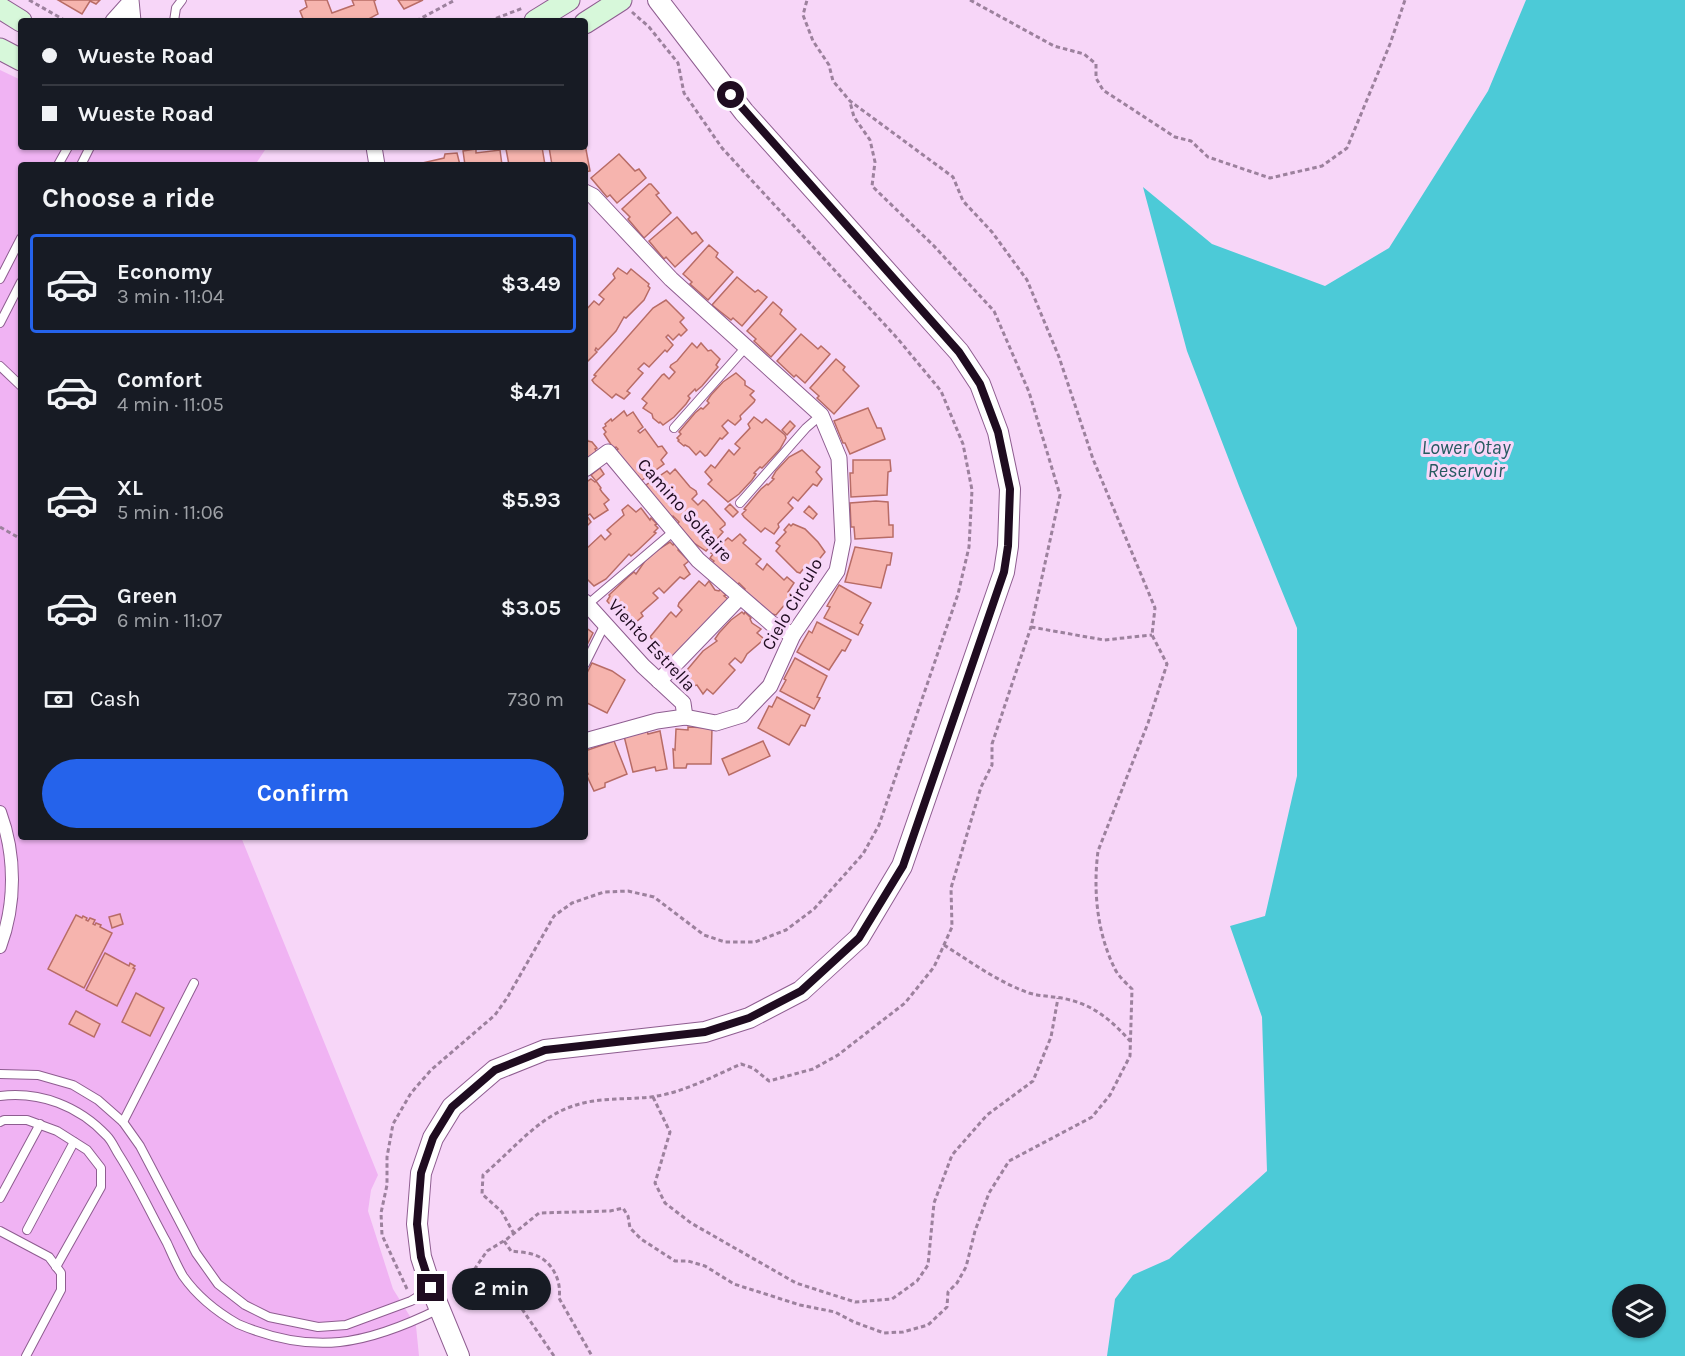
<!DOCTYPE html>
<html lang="en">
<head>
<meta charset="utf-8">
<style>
	:root { --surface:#171b24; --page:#20242c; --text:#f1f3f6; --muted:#9ea1a6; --line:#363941; --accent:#2563eb }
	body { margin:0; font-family:Karla,sans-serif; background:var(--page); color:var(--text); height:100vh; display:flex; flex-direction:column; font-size:22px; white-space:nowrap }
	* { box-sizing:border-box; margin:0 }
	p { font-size:20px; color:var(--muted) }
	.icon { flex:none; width:33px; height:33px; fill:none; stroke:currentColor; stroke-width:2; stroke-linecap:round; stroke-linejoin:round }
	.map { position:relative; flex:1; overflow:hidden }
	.drawer { position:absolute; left:18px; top:162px; width:570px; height:678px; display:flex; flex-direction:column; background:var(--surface); border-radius:6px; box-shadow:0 2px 4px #0004 }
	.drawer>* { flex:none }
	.top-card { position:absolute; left:18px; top:18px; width:570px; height:132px; border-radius:6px; box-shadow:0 2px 4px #0004; display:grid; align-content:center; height:132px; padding:0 24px; background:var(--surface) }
	.controls { position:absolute; left:1612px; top:1284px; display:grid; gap:12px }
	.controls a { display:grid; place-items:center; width:54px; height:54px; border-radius:50%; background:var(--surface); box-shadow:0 2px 4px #0004; font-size:30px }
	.end { position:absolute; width:27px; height:27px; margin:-14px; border:8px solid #1f0c20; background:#fff; box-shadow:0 0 0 3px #fff }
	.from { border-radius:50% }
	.bubble { position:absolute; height:42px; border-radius:21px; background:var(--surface); box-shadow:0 2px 4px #0004; font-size:20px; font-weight:700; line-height:42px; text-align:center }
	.top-card b { display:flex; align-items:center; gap:21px; height:57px; font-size:22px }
	.top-card b+b { border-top:2px solid var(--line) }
	.top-card i { width:15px; height:15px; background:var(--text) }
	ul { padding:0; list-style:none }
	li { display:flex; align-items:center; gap:18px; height:99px; margin:0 12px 9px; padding:0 12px; border:3px solid transparent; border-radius:6px }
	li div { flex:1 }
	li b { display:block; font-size:22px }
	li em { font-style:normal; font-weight:700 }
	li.current { border-color:var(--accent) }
	li>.icon { width:54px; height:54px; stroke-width:1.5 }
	h2 { padding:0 24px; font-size:27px; line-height:72px }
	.pay { display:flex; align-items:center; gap:15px; height:66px; padding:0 24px; font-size:22px }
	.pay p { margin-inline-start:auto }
	.primary-button { display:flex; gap:12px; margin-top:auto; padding:12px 24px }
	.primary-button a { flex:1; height:69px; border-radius:36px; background:var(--accent); color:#fff; font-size:24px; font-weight:700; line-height:69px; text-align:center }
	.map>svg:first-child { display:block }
	.green { fill:#f0b3f3 }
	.water { fill:#4ccad7; fill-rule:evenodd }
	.building { fill:#f6b4ae; stroke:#b86c66; stroke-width:1.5 }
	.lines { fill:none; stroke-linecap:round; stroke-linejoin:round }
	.service-casing { stroke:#8e5d90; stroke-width:10 }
	.pedestrian-casing { stroke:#8e5d90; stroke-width:14 }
	.minor-casing { stroke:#8e5d90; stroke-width:17 }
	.tertiary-casing { stroke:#8e5d90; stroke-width:22 }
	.secondary-casing { stroke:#8e5d90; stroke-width:23 }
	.path { stroke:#9c819d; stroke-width:3; stroke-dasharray:4.5 3; stroke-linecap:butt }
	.service { stroke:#fff; stroke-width:8 }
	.pedestrian { stroke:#fff; stroke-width:12 }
	.minor { stroke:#fff; stroke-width:15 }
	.tertiary { stroke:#fff; stroke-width:20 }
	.secondary { stroke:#d7f8da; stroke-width:21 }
	.route { stroke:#1f0c20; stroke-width:8 }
	.labels { text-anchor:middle; stroke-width:6; stroke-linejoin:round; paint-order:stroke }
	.street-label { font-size:18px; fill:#1f0c20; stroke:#f7d6f8 }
	.water-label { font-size:20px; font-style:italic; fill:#265a60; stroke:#f7d6f8 }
</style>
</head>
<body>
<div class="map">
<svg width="1685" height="1356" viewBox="0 0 1685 1356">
	<rect width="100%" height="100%" fill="#f7d6f8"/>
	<path class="green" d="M0 70 21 80V147H267L255 165H21V837H241L378 1175 371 1190 368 1211 393 1289 416 1326 419 1356H0Z"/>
	<path class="water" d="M1526 0H1685V1356H1107L1115 1299 1133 1275 1169 1259 1267 1171 1262 1017 1230 926 1265 916 1297 776V628L1239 486 1187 351 1143 187 1212 244 1325 286 1389 248 1488 91ZM1623 1294H1656V1328H1623Z"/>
	<g class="building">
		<path d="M58 0H100L96 4 90 1 82 14Z"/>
		<path d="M305 0H327L332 13 354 5 352 0H376L374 1 378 14 365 21H304L300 11 307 7Z"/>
		<path d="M398 0H423L404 9Z"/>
		<path d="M585 144 590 171 585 172V165H552L549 147H585Z"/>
		<path d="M516 147H542L545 165H509L506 149Z"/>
		<path d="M476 149V153L500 150 502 165H465L463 151Z"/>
		<path d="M457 153 460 165H422V163L444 158 445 154Z"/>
		<path d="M619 154 635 171 639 169 646 178 617 203 610 195 607 197 591 178Z"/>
		<path d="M649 184H651L659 193 656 195 671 213 644 238 628 219 630 217 622 209Z"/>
		<path d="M677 217 692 234 696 232 703 241 675 267 666 257 664 259 649 241Z"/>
		<path d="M709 245 718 253 716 257 733 272 708 300 690 284 692 282 683 274Z"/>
		<path d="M618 268 627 274 631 269 649 284 648 286 650 288 644 300 626 318 624 317 616 331 603 345 598 350 596 348 595 350 597 352 585 364V311L594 301 599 305 604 299 599 295 615 278 613 274Z"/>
		<path d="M737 277 755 292 758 290 767 297 742 326 733 318 731 320 712 305Z"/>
		<path d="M666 300 684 318 680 322 687 330 681 336 679 334 673 340 668 335 666 337 673 345 667 352 665 350 649 367 644 363 638 369 643 373 627 391 630 393 624 399 616 394 612 398 594 383 592 380 596 376 594 375 653 308Z"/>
		<path d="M773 302 782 310 780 314 796 329 771 357 754 341 756 339 747 331Z"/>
		<path d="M801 334 818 349 821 346 830 354 805 383 796 375 794 377 777 361Z"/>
		<path d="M692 343 697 348 701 343 708 351 711 350 720 359 716 365 718 367 702 386 696 391 695 389 688 396 690 398 686 404 674 417 663 425 660 422 659 423 653 418 652 414 643 408 647 403 642 399 662 375 664 374 669 379 675 372 670 367 671 365 677 361Z"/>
		<path d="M836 359 845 367 843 370 859 386 834 414 817 398 819 396 810 388Z"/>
		<path d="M736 373 745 381V385L754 391 750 395 755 400 754 402 740 416 741 419 735 425 728 420 722 426 728 433 722 439 720 438 707 455 705 456 700 451 696 455 689 447 685 445 684 446 678 441 679 440 677 438 681 434 679 432 695 413 701 408 703 409 709 403 707 401 711 395 723 382Z"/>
		<path d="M868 408 877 428H881L885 439 850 454 845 443H843L834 421Z"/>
		<path d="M624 411 627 416 633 412 643 427 638 431 640 433 645 429 658 447 662 446 667 453 661 460 664 464 641 481 638 476 636 477 616 450 618 449 616 447 614 449 604 434 606 432 603 428 606 426 605 424 611 419 612 421Z"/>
		<path d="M754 417 762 423 766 419 785 435 786 438 780 449 767 463 762 468 760 467 754 473 756 474 752 480 739 494 728 502 708 484 712 480 705 472 711 465 715 468 729 450 734 455 740 448 735 444 750 428 748 424Z"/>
		<path d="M790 421 795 426 787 435 782 430Z"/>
		<path d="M585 434 588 441 592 442 597 448 595 449 597 452 585 466Z"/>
		<path d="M802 450 820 467 816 472 822 479 817 486 813 484 798 501 793 497 788 503 793 508 778 524 779 527 774 534 765 528 761 532 744 517 742 514 746 510 744 509 761 489 767 484 768 485 774 479 772 478 776 471 789 457Z"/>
		<path d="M853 460H890L891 471 888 472 887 495 851 497 850 473H853Z"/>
		<path d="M600 468 604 474 596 481 591 475Z"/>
		<path d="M675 469 690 487 696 491 697 494 692 499 698 505 703 500 706 502 725 523V525L720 529 723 532 706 551 694 543 677 524 679 522 673 516 672 517 649 493 651 492 646 485 667 471 670 474Z"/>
		<path d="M591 479 595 482 596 481 601 488 600 489 602 492 609 500 604 504 608 510 594 519 590 514 587 516 591 522 586 527 585 483Z"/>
		<path d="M876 501 888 502 889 525H893V537L855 539 854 527H851L850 503Z"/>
		<path d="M730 504 738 512 733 517 725 509Z"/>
		<path d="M628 505 636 512 641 508 650 520 651 518 657 524 655 525 658 528 654 532 656 533 637 551 631 556 629 554 606 579 594 586 585 577V550L601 535 605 540 611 534 607 530 624 515 622 510Z"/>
		<path d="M809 506 817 514 813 519 804 512Z"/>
		<path d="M789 524 791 526 793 524 805 529 818 542 825 552 809 572 804 568 800 573 797 572 776 551 780 546 776 543 786 532 784 530Z"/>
		<path d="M740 534 746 540 743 543 744 544 761 559 756 564 763 570 767 564 784 580 787 577 794 583 788 592 792 596 776 615 768 613 744 591 745 589 739 583 737 585 712 563 714 561 710 558 713 554 711 553 728 538 732 541Z"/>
		<path d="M670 542 673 545 674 543 679 549 678 550 689 561 684 565 690 574 684 579 680 577 664 593 659 588 653 593 658 598 641 613 643 616 636 622 628 616 624 620 607 601 610 596 609 595 628 577 634 572 636 574 645 561 659 549Z"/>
		<path d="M855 547 892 553 890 565H887L881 588 845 582Z"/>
		<path d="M699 581 705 586 709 581 715 590 719 591 720 589 726 595 724 596 728 599 668 662 659 654 660 652 650 645 654 641 650 637 669 614 671 612 676 617 682 610 678 606 679 603Z"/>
		<path d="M839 585 871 603 860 623 863 625 858 635 824 618 830 607 827 606Z"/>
		<path d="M742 612 744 614 745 612 751 618 750 619 752 623 761 629 757 633 763 638 762 641 747 654 743 661 741 663 735 658 729 664 735 670 715 692 713 694 707 689 703 694 697 685 693 686 684 677 689 672 687 670 703 651 717 641 715 639 719 633 731 620Z"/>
		<path d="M817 622 851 640 845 651 842 650 829 670 797 652 809 631 812 633Z"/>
		<path d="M585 627 593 633 585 649Z"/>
		<path d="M795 658 827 676 817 697 820 698 814 709 780 691 786 680 784 679Z"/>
		<path d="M592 663 612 671 625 680 607 713 585 702V677Z"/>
		<path d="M777 697 810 715 805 726 801 725 789 745 758 728 769 706 772 707Z"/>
		<path d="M688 727 712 728 711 764H687L686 768H674L673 749 675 750 676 729 688 730Z"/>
		<path d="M647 731 648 734 660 731 667 769 656 771 655 767 633 772 624 736Z"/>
		<path d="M614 741 627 774 605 783V787L594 791 586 774H588L585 766V751Z"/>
		<path d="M763 741 770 756 729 775 722 759Z"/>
		<path d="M120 914 123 924 112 928 109 917Z"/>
		<path d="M76 915 82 918 83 916 87 918 86 920 88 921 90 918 95 920 93 924 95 925 96 923 101 925 100 927 112 933 84 988 48 969Z"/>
		<path d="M105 953 129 966 130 963 135 966 133 968 135 969 117 1006 86 990Z"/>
		<path d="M136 993 164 1008 150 1036 122 1022Z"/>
		<path d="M76 1011 100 1024 94 1037 69 1024Z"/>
	</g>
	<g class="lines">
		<defs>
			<g id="service">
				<path d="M174 21 176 8 182 0"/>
				<path d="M58 165 68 147"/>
				<path d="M81 165 90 147"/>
				<path d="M0 279 21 238"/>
				<path d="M0 323 21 282"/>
				<path d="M0 366 21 386"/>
				<path d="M674 428 746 347"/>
				<path d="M740 503 806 428 821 415"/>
				<path d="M587 605 674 531"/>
				<path d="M585 664 605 624"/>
				<path d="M0 1074 38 1075 73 1085 98 1100 123 1122 140 1146 196 1253 218 1284 245 1305 269 1317 318 1327 346 1325 411 1301 430 1289"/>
				<path d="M0 1096C40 1091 79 1106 107 1136 112 1141 115 1149 119 1155 137 1183 151 1214 167 1243 172 1254 177 1266 183 1276 197 1296 217 1312 238 1324 314 1356 366 1345 439 1309"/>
				<path d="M0 1122 4 1120H27L57 1131 87 1150 101 1168V1187L56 1267"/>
				<path d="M123 1122 194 983"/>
				<path d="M0 1198 40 1124"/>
				<path d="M27 1230 74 1142"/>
				<path d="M0 1231 49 1257 61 1273V1290L26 1356"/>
			</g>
			<path id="pedestrian" d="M0 812C16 855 16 904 0 947"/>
			<g id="minor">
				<path d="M131 0 133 21"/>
				<path d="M113 21 130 2"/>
				<path d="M374 147 377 165"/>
				<path d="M585 192 593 196 671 279 821 415 839 458 843 541 837 571 793 635 770 686 742 715 716 723 685 717 657 721 585 741"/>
				<path d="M585 469 608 452 698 560 772 624 793 635"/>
				<path d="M585 602 643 666 683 703 685 717"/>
				<path d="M659 681 740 597"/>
			</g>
			<path id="tertiary" d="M459 1356 431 1288 421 1257 417 1224 421 1173 433 1138 452 1107 495 1070 545 1050 705 1032 749 1018 801 991 859 938 902 866 1004 572 1008 546 1010 489 998 432 980 384 959 352 744 112 658 0"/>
			<g id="secondary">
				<path d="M0 8 21 21"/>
				<path d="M535 21 569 0"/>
				<path d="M585 23 621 0"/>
				<path d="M0 49 21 60"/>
			</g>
		</defs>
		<use href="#service" class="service-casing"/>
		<use href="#pedestrian" class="pedestrian-casing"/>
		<use href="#minor" class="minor-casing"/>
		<use href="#tertiary" class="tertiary-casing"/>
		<use href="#secondary" class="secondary-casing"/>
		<g class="path">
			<path d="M29 0 66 21"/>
			<path d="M970 0 1054 46 1084 54 1096 64V78L1103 90 1175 137 1191 141 1208 157 1270 178 1322 166 1347 148 1390 44 1405 0"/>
			<path d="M416 21 455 0"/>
			<path d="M489 21 523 8"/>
			<path d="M0 527 21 539"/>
			<path d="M1031 627 1104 640 1152 635"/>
			<path d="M944 945C971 962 998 982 1029 993 1042 997 1056 996 1070 1000 1095 1006 1113 1022 1130 1041"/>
			<path d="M653 1097 670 1132 655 1183 665 1203 691 1223 796 1283 855 1302 892 1299 917 1281 928 1265 934 1203 952 1155 987 1115 1033 1081 1051 1037 1058 998"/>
			<path d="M514 1234 502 1212 482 1194 483 1175C511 1152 538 1117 573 1106 598 1097 625 1100 651 1097 682 1093 712 1077 741 1064L753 1068 769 1081 813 1069 838 1055 905 1003 934 967 952 927 951 888 981 787 992 765V744L1031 627 1060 495 1029 392 994 311 934 246 872 186 875 162 870 140 854 117 850 102"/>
			<path d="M504 1241 511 1251C518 1252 527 1252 535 1255 552 1261 562 1281 559 1298L592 1356"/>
			<path d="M407 1289 382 1235 381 1213 387 1185V1157L393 1124 411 1093 431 1070 495 1015 507 998 554 916 572 903 604 892 628 891 654 897 704 935 725 942H755L786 930 814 909 863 854 879 825 958 594 969 547 972 490 963 444 941 391 898 339 722 148 684 93 678 63 649 27 632 12"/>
			<path d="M554 1356 522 1309 492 1297 474 1286 472 1273 487 1251 507 1239 539 1213 610 1211 623 1208 628 1216 630 1228 641 1239 675 1261H688L705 1266 734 1284 800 1305 835 1312 854 1322 884 1333 903 1332 928 1325 947 1307 948 1292 957 1283 966 1267 975 1231 989 1193 1009 1161 1092 1117 1110 1095 1130 1056 1132 989C1126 983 1117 975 1114 967 1097 932 1093 890 1098 851L1148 723 1167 664 1152 635 1155 608 1093 459 1059 357 1027 280 992 232 963 201 953 177 850 101 833 81 829 65 813 41 803 15 807 0"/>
		</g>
		<use href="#service" class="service"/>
		<use href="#pedestrian" class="pedestrian"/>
		<use href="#minor" class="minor"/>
		<use href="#tertiary" class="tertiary"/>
		<use href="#secondary" class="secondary"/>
	</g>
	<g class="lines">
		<path class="route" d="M431 1288 421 1257 417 1224 421 1173 433 1138 452 1107 495 1070 545 1050 705 1032 749 1018 801 991 859 938 903 866 1004 572 1008 546 1010 489 998 432 980 384 959 352 731 95"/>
	</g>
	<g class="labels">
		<g class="street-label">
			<text transform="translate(685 510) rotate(48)" y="6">Camino Soltaire</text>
			<text transform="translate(792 604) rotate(-60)" y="6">Cielo Circulo</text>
			<text transform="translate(652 645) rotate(47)" y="6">Viento Estrella</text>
		</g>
		<g class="water-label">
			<text x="1466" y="454">Lower Otay<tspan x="1466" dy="23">Reservoir</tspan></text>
		</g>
	</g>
</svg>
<div class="controls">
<a><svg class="icon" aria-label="layers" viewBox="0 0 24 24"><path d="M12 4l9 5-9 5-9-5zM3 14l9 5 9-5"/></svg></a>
</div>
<i class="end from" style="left:731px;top:95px"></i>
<i class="end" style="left:431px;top:1288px"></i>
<div class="bubble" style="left:452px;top:1268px;width:99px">2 min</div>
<div class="top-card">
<b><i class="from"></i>Wueste Road</b>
<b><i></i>Wueste Road</b>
</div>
<section class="drawer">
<h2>Choose a ride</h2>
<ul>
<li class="current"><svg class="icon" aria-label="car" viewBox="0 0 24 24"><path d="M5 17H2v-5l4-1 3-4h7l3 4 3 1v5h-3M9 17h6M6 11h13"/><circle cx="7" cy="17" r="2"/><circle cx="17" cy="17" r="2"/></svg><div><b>Economy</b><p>3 min · 11:04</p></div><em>$3.49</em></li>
<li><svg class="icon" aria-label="car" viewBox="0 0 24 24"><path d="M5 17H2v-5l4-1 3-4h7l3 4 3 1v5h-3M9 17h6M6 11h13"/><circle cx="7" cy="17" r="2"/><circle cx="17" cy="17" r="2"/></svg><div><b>Comfort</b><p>4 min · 11:05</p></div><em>$4.71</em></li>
<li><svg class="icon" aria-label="car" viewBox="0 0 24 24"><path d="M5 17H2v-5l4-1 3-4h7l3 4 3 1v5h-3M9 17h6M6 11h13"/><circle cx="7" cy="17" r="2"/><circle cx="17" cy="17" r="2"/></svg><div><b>XL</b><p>5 min · 11:06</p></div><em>$5.93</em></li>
<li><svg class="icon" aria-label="car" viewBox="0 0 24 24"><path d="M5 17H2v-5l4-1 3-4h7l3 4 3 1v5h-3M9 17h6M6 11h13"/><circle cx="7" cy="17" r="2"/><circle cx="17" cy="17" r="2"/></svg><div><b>Green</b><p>6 min · 11:07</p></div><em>$3.05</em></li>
</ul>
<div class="pay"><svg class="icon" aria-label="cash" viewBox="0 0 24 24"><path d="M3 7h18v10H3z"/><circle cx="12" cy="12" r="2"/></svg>Cash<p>730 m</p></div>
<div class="primary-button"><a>Confirm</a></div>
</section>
</div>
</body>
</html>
